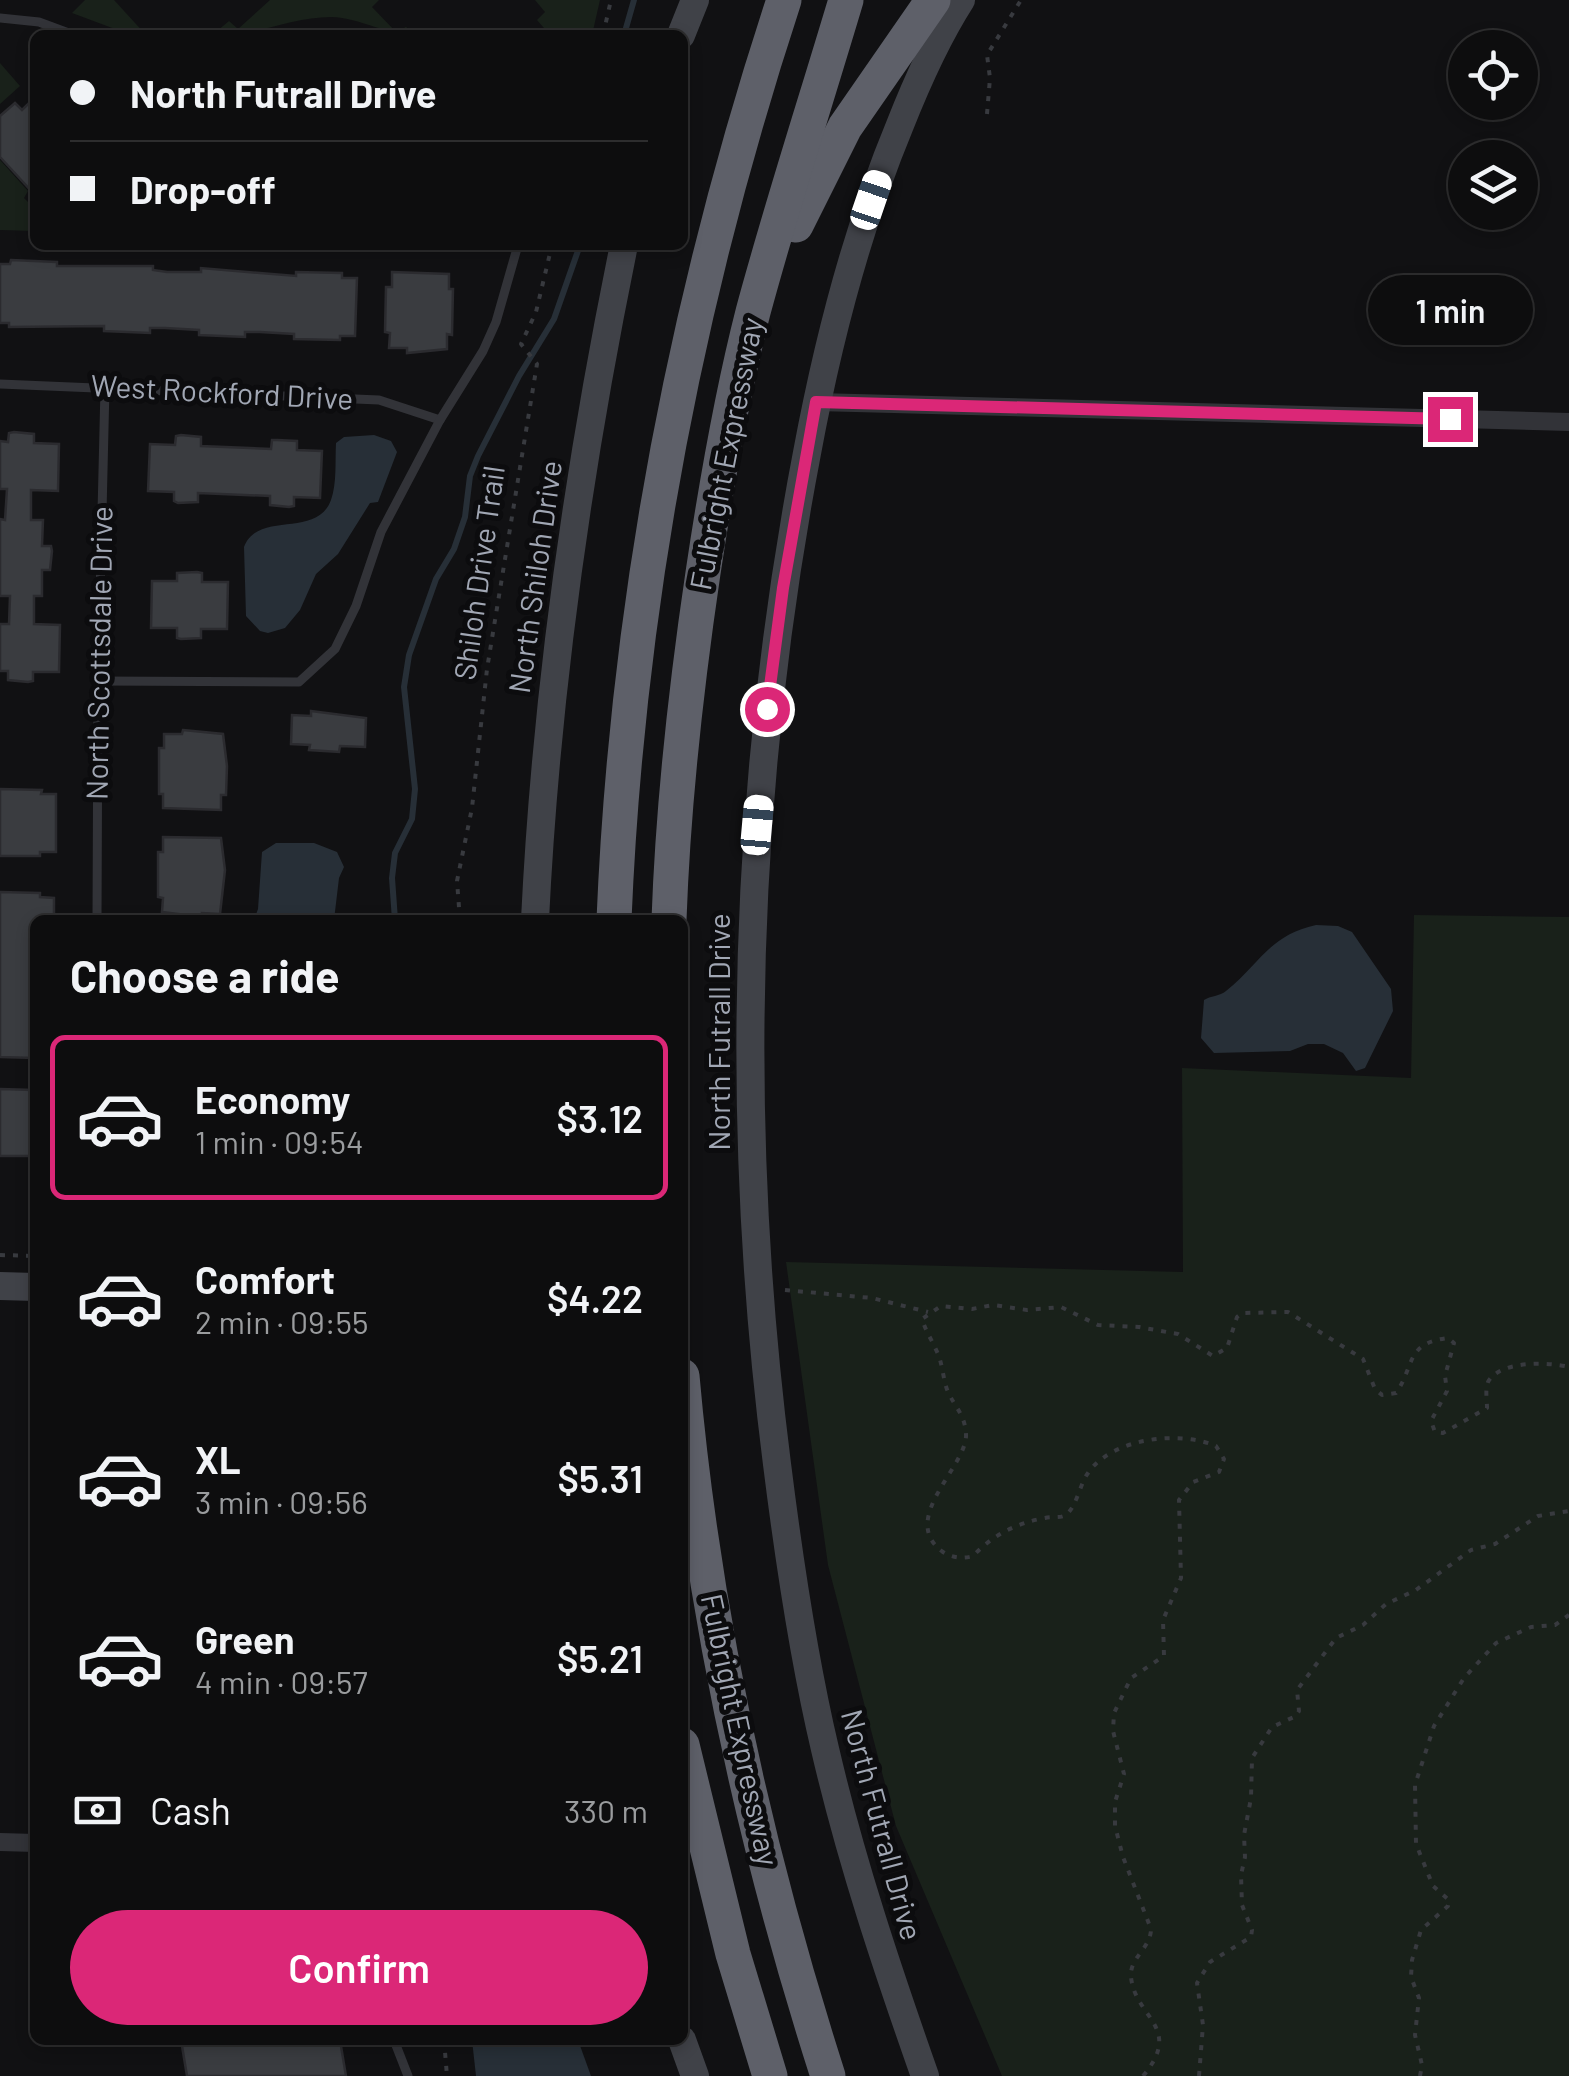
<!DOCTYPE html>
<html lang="en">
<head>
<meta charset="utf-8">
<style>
	:root { --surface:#0d0d0e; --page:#161617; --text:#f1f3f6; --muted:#9a9c9e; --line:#2d2d2e; --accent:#db2777 }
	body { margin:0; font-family:Barlow,sans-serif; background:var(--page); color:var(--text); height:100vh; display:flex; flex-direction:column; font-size:38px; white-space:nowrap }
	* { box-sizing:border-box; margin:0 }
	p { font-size:32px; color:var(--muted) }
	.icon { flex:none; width:55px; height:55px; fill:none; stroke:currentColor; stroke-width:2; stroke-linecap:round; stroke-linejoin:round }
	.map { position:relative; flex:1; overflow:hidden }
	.panel { position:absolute; left:30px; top:915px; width:658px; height:1130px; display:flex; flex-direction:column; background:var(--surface); border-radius:15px; box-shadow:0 5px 15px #0003,0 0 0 2px var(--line) }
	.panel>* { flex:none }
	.top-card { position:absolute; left:30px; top:30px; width:658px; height:220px; border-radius:15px; box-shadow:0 5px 15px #0003,0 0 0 2px var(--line); display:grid; align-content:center; height:220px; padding:0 40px; background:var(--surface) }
	.fabs { position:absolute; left:1448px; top:30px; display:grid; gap:20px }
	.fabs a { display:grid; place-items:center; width:90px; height:90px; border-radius:50%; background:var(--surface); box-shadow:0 5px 15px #0003,0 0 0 2px var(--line); font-size:50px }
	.end { position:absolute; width:45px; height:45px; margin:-22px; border:12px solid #db2777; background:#fff; box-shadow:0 0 0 5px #fff }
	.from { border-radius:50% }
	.bubble { position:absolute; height:70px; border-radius:35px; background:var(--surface); box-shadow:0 5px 15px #0003,0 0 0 2px var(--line); font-size:32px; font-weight:600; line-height:70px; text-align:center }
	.car { position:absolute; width:30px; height:60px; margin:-30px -15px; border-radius:12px; box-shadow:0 0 8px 2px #0007; background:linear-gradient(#fff 24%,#345 0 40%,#fff 0 76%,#345 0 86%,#fff 0) }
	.top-card b { display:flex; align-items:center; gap:35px; height:95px; font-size:38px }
	.top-card b+b { border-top:2px solid var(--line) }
	.top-card i { width:25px; height:25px; background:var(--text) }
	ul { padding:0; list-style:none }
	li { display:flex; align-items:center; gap:30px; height:165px; margin:0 20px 15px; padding:0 20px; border:5px solid transparent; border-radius:15px }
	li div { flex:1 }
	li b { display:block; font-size:38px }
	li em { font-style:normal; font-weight:600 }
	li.active { border-color:var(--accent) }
	li>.icon { width:90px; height:90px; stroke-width:1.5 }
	h2 { padding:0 40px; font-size:45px; line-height:120px }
	.pay { display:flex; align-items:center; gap:25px; height:110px; padding:0 40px; font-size:38px }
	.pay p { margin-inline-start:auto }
	.button { display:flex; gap:20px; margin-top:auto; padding:20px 40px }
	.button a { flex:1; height:115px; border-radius:60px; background:var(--accent); color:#fff; font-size:40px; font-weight:600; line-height:115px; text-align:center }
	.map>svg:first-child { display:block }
	.green { fill:#19211a }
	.water { fill:#272f37 }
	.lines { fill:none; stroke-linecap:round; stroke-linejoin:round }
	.stream { stroke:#272f37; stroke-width:6 }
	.building { fill:#3a3c40; stroke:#2b2b2f; stroke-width:2.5 }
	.path { stroke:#383a3f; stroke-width:4; stroke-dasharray:5 8; stroke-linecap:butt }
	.lane { stroke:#323338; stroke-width:9 }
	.street { stroke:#323338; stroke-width:18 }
	.secondary { stroke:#404248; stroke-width:28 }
	.highway { stroke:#5e6069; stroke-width:35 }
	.route { stroke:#db2777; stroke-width:12 }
	.labels { text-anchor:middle; stroke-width:10; stroke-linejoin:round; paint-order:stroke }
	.street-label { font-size:30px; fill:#a1a7b4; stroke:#0c0c0e }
</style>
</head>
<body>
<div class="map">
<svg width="1569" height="2076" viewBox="0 0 1569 2076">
	<rect width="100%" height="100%" fill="#111113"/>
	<g class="green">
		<path d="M85 0H114L146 35H131L72 13Z"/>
		<path d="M270 0H379L372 7 396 32 406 27 416 35C386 35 361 18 331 17 293 17 258 35 221 35L217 31 229 21 238 29Z"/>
		<path d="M535 0H600L592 35H550L537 20 545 12Z"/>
		<path d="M0 63 20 86 0 104Z"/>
		<path d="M0 160 28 191 24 198 28 202 35 201V231L0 230Z"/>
		<path d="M1414 915 1569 917V2076H1002L896 1826 828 1565 786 1262 1183 1272 1182 1068 1411 1078Z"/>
	</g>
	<g class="water">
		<path d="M374 435 391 441 397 452 378 502 370 503 338 554 316 574 300 610 285 628 268 633 260 631 246 616 244 547C258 510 317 539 331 500 337 483 335 462 336 443L344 437Z"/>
		<path d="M276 843H314L337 852 344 867 339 878 334 920H254L258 909 262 852Z"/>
		<path d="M1316 925 1338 926 1352 932 1391 989 1393 1011 1365 1068 1356 1071 1343 1053 1324 1044H1308L1290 1051 1214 1053 1201 1038 1204 1000C1210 996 1220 996 1226 991 1261 963 1268 936 1316 925Z"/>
		<path d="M472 2040H578L591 2076H476Z"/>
	</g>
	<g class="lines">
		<g class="stream">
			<path d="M624 35 634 0"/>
			<path d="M395 920 392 878 395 853 412 819 415 789 404 687 409 655 436 579 454 549 465 517 470 476 478 456 519 376 554 319 580 245"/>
		</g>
	</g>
	<g class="building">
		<path d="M15 103 22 110 28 104 35 112V195L0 157V116Z"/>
		<path d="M11 260 57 262V266H153V270L167 272H201V268L296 276V272L342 273V278H357L355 336H340V340L294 339V334L260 332H245V337L199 335V330L165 328H150V333L104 331V326L9 327V323H0V264H10Z"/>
		<path d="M392 272 449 274V289H453L452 335 447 334V349L407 353V348H389L390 333 385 332 386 287H392Z"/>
		<path d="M14 432 34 434V443L59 444 58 491 31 490V520H43L42 546H51L52 551 50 570H42V596H34V624L60 625 59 672H33V681L28 682 8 680V671H0V624H9L10 596H0V519L5 520 7 489H0V441L8 442 9 433Z"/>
		<path d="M181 435 201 437V446L271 449 272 440H277L297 441V450L322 451 320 498 294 497V506L289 507 270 505V496L198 493V502L178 503 174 501V492L148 491 150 444 175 445 176 436Z"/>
		<path d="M197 572 202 573V582H228L227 629H201V638L181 639 177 638V628H151L152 581H177V573Z"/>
		<path d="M311 711 366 718 365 747 340 746 339 752 309 750 310 745 291 744 292 715 311 716Z"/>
		<path d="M183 730 223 734 227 766 226 795H221V810L163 808V794H159V748H164V734H182Z"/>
		<path d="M0 789 42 790 41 794H56V852H40V856H0Z"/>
		<path d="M163 837 221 838 225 870 220 914 202 913V917L162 912 163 898 158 897V852H163Z"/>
		<path d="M0 892 40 893V897L54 898V920H35L34 1058 0 1057Z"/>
		<path d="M0 1089 34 1090 33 1156H0Z"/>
		<path d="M181 2040H312L313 2043 340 2040 346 2076H187Z"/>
	</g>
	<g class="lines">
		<g class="path">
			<path d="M603 35 611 0"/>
			<path d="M987 114 990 78 987 55 1021 0"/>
			<path d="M460 920 457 881 472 808 487 669 537 364 521 344 536 312 552 245"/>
			<path d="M0 1255 35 1256"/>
			<path d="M785 1290 872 1298 928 1312"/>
			<path d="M444 2040 447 2076"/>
			<path d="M1143 2076C1184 2027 1135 2018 1131 1977 1129 1958 1151 1948 1151 1929L1123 1857 1115 1826V1802L1124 1774 1113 1731 1114 1713 1131 1678 1164 1656 1163 1620 1181 1578 1179 1500 1193 1482 1219 1472 1224 1459 1216 1446C1179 1430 1112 1438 1088 1473 1080 1484 1077 1505 1067 1514 1061 1519 1053 1516 1045 1518 1016 1523 993 1535 973 1556 963 1559 952 1558 943 1552 897 1519 968 1466 966 1434 965 1415 955 1407 948 1392 943 1380 943 1366 938 1354 933 1342 926 1332 922 1319L941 1306 972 1309 993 1305 1027 1310 1061 1307 1098 1325 1139 1327 1178 1334 1213 1356 1227 1348 1237 1317 1242 1313 1288 1312 1363 1359 1375 1389 1382 1395 1396 1393C1415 1366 1405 1343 1448 1338L1454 1343 1445 1376 1447 1391 1431 1421 1435 1432 1443 1433 1487 1408C1487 1400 1485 1389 1488 1382 1500 1360 1549 1362 1569 1367"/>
			<path d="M1199 2076 1203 2025 1197 1983 1210 1962 1251 1937 1252 1930 1242 1905 1241 1875 1245 1857 1244 1835 1251 1798 1252 1758 1272 1727 1296 1716 1299 1711 1297 1690 1336 1638 1363 1625 1386 1604 1416 1590 1471 1550 1495 1544 1538 1516 1569 1511"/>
			<path d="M1420 2076 1422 2065 1415 2035 1419 1998 1411 1977 1412 1960 1421 1930 1448 1906 1449 1900 1433 1886 1416 1844 1415 1785 1434 1726 1464 1678 1496 1643 1531 1627 1555 1625 1569 1615"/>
		</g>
		<g class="lane">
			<path d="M0 18 39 22 74 35"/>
			<path d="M0 384 379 400 440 420"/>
			<path d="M98 681 299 682 335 649 356 606 381 532 440 420 483 351 496 322 518 245"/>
			<path d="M97 920 98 681 105 387"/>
			<path d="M394 2040 408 2076"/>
		</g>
		<g class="street">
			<path d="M817 402 1569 422"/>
			<path d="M0 1842 35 1843"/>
		</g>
		<g class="secondary">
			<path d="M681 35 695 0"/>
			<path d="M535 920C546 692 578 469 624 245"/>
			<path d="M0 1286 35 1287"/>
			<path d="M682 2040 695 2076"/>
			<path d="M925 2076C887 1968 851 1861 825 1749 803 1656 789 1560 777 1464 734 1127 743 787 807 453 828 340 856 231 900 125 917 82 936 39 961 0"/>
		</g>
		<g class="highway">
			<path d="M796 225 845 127 933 0"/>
			<path d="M614 920C627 606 686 298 784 0"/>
			<path d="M669 920C673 804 686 688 703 573 716 486 731 398 753 312 781 208 815 104 846 0"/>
			<path d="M682 1376C703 1614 755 1849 828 2076"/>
			<path d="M682 1745 733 1954 770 2076"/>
		</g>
	</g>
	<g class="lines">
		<path class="route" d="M767 709 783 588 816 402 1450 419"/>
	</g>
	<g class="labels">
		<g class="street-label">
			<text transform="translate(222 393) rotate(3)" y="10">West Rockford Drive</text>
			<text transform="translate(727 454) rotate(-79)" y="10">Fulbright Expressway</text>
			<text transform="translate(480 573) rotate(-82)" y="10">Shiloh Drive Trail</text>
			<text transform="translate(536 577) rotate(-82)" y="10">North Shiloh Drive</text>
			<text transform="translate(100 653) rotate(-89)" y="10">North Scottsdale Drive</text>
			<text transform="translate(720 1032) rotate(-90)" y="10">North Futrall Drive</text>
			<text transform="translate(739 1730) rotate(78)" y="10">Fulbright Expressway</text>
			<text transform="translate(881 1825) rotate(75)" y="10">North Futrall Drive</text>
		</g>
	</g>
</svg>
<div class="fabs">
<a><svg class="icon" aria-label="locate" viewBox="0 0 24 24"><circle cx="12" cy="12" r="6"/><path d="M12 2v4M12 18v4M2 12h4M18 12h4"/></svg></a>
<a><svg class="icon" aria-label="layers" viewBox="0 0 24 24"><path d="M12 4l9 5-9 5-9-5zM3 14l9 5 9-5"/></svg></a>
</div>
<i class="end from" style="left:767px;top:709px"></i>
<i class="end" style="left:1450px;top:419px"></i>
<div class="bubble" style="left:1368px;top:275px;width:165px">1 min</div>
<i class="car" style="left:871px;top:200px;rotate:19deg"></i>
<i class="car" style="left:757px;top:825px;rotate:5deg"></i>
<div class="top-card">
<b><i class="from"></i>North Futrall Drive</b>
<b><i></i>Drop-off</b>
</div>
<section class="panel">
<h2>Choose a ride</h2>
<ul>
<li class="active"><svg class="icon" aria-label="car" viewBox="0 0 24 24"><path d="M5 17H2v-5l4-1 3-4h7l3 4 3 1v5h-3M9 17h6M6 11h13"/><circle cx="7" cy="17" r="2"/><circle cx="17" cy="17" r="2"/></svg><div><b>Economy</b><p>1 min · 09:54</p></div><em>$3.12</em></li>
<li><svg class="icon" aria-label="car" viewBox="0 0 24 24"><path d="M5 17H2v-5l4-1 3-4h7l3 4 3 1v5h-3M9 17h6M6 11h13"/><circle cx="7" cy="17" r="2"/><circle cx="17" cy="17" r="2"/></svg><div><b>Comfort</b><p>2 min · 09:55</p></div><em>$4.22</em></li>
<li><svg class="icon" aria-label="car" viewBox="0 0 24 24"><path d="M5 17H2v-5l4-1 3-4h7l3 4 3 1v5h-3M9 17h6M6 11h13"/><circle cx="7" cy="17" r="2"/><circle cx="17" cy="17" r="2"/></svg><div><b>XL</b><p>3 min · 09:56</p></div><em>$5.31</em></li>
<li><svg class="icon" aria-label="car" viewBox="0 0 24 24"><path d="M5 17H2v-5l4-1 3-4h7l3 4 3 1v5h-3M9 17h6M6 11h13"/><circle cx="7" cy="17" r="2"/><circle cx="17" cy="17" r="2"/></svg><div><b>Green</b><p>4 min · 09:57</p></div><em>$5.21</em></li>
</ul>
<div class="pay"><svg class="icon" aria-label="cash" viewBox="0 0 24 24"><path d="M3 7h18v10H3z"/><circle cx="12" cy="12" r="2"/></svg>Cash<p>330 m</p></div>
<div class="button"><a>Confirm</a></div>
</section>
</div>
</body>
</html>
